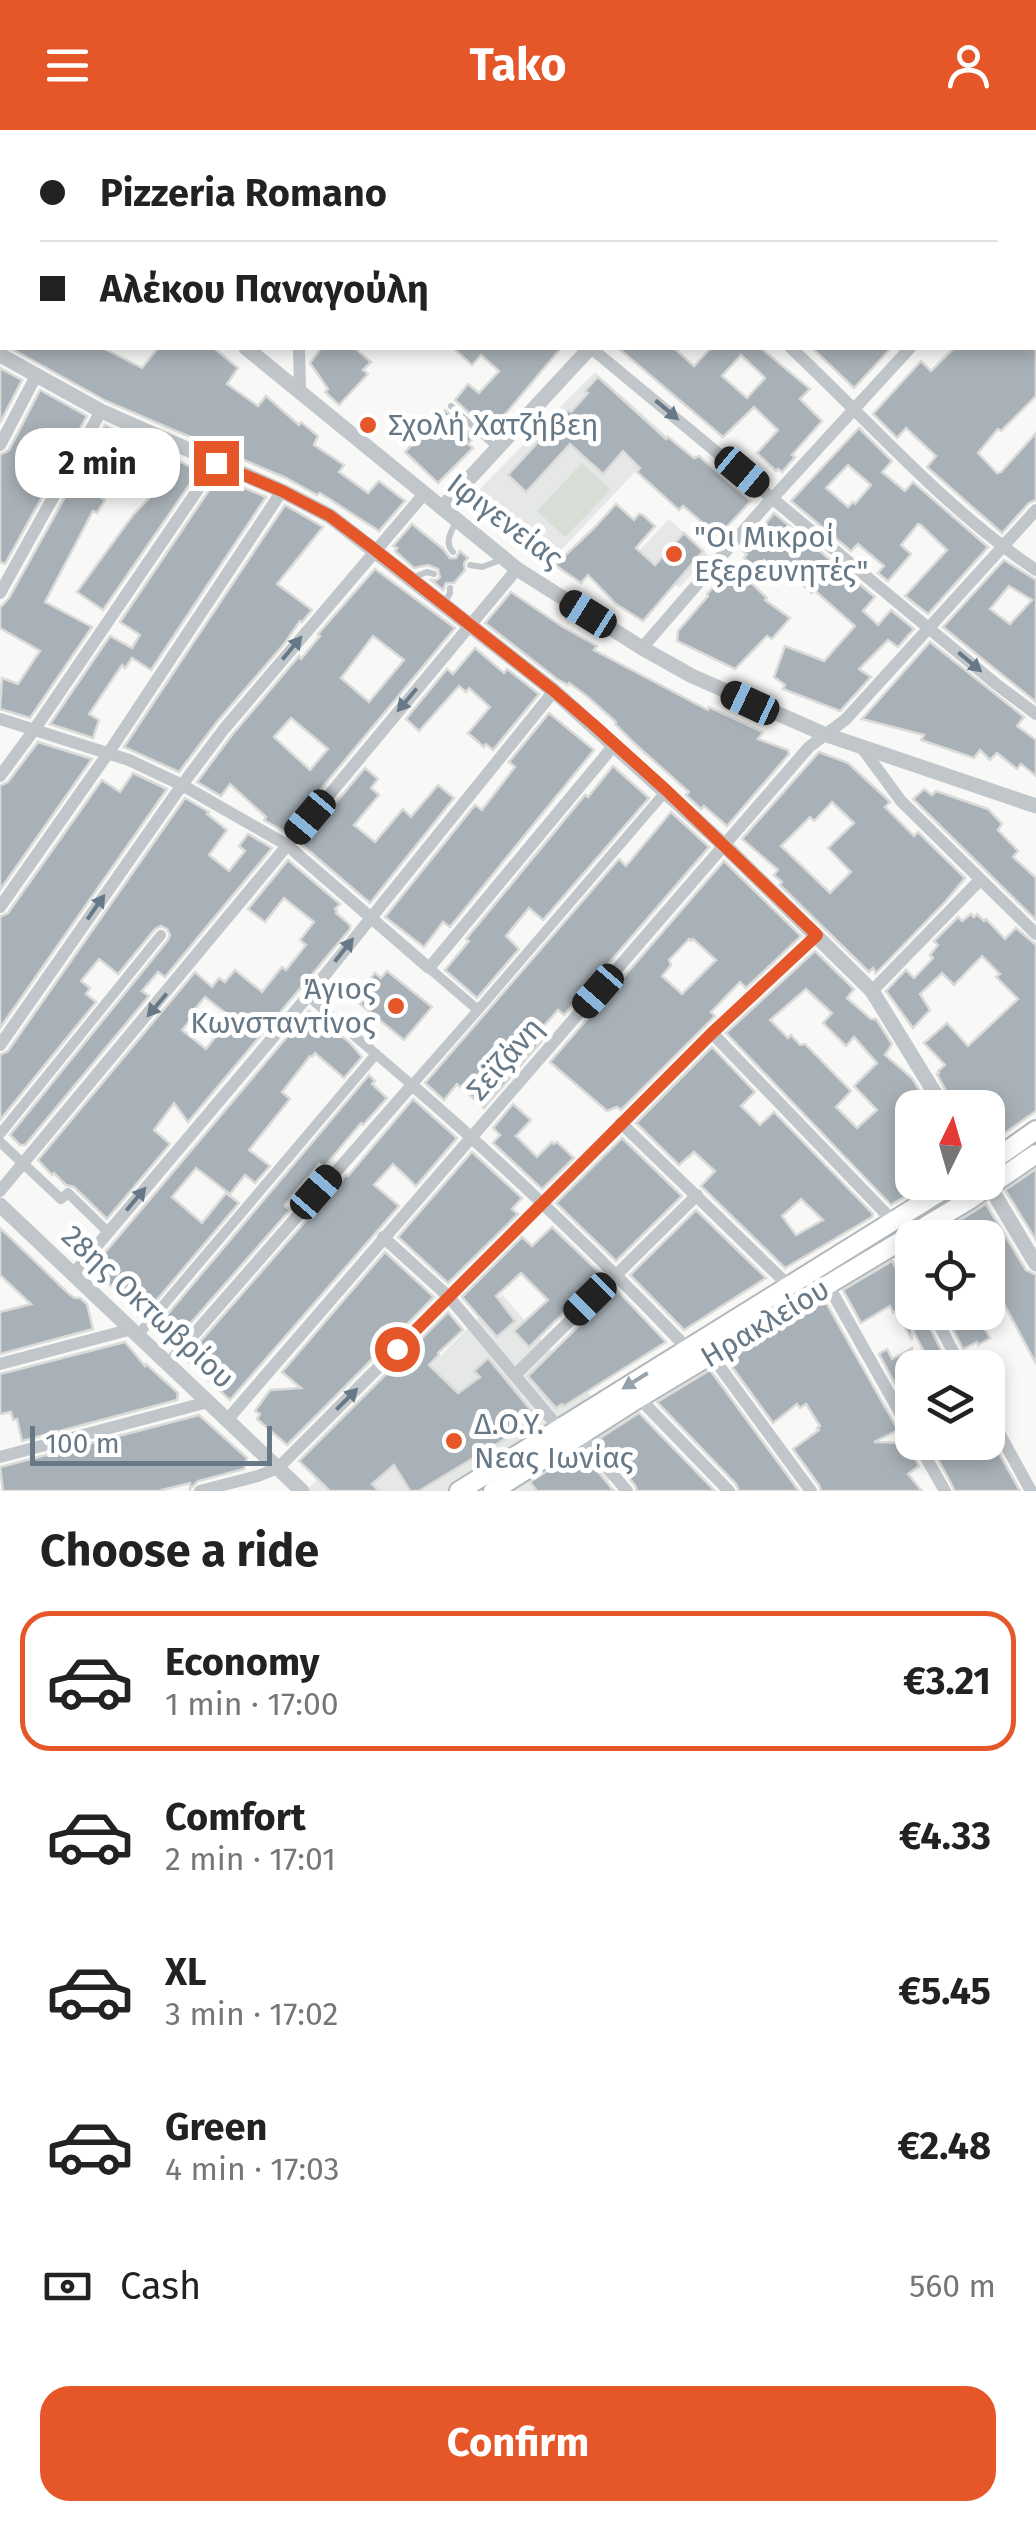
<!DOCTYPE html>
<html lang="en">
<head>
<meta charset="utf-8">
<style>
	:root { --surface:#fff; --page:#f2f2f2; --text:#222; --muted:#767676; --line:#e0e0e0; --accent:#e55629 }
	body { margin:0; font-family:"Fira Sans",sans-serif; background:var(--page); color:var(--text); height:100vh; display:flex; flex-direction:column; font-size:38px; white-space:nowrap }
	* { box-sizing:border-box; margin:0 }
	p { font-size:32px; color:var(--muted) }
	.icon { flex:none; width:55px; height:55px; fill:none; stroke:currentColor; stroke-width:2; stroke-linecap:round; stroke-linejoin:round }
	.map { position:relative; height:1361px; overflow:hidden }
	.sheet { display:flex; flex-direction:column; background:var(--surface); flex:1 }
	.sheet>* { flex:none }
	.top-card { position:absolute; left:0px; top:0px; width:1038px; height:220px; box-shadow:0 5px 15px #0003; display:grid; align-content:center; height:220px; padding:0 40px; background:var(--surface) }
	.needle { width:65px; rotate:5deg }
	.buttons { position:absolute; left:895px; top:960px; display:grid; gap:20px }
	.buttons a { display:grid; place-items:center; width:110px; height:110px; border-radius:20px; background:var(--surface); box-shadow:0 5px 15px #0003; font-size:50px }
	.scale { position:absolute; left:30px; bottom:25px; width:242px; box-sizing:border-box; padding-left:10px; border:5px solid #677987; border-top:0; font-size:28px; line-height:35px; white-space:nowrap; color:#677987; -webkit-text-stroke:8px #fff; paint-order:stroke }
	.end { position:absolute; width:45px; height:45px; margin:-22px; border:12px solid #e55629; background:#fff; box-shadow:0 0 0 5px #fff }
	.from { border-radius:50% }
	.bubble { position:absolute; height:70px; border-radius:30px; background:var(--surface); box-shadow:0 5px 15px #0003; font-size:32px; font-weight:700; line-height:70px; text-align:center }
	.car { position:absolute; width:30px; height:60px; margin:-30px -15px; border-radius:12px; box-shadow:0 0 8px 2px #0007; background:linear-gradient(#222 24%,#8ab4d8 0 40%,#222 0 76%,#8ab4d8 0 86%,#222 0) }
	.top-card b { display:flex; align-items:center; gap:35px; height:95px; font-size:38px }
	.top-card b+b { border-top:2px solid var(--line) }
	.top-card i { width:25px; height:25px; background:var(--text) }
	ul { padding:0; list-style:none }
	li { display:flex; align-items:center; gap:30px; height:140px; margin:0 20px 15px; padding:0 20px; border:5px solid transparent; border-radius:30px }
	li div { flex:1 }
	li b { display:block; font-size:38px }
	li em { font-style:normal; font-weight:700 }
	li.on { border-color:var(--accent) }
	li>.icon { width:90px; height:90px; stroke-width:1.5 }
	h2 { padding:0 40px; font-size:45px; line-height:120px }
	.pay { display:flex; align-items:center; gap:25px; height:110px; padding:0 40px; font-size:38px }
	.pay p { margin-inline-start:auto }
	.button { display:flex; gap:20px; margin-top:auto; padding:20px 40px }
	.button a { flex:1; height:115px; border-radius:30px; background:var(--accent); color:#fff; font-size:40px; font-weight:700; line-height:115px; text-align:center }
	header { display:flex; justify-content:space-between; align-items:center; height:130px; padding:0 40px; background:var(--accent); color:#fff; font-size:45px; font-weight:700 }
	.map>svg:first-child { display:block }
	.built { fill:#e6e7e7 }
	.green { fill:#d8ddd5 }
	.building { fill:#a8b1b7; stroke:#dadad8; stroke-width:2.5; fill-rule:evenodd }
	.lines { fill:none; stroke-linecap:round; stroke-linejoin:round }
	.secondary-casing { stroke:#b1b8bd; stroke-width:22 }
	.service { stroke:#c1c6ca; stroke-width:6 }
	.pedestrian { stroke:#c1c6ca; stroke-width:10 }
	.minor { stroke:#c1c6ca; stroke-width:12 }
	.tertiary { stroke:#c1c6ca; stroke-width:15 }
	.secondary { stroke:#fff; stroke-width:18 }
	.oneway { fill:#677987 }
	.oneway2 { fill:#95a1ab }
	.route { stroke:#e55629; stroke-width:12 }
	.poi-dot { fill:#e55629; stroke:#fff; stroke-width:4 }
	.labels { text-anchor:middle; stroke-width:10; stroke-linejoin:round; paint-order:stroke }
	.poi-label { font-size:30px; fill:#677987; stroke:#fff; text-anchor:start }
	.street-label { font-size:30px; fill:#677987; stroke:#fff }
</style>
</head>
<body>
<header><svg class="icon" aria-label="menu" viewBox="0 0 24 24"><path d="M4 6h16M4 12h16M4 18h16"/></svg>Tako<svg class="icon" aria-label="person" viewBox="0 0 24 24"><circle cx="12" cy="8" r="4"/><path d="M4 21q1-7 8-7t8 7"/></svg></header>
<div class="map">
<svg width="1036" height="1361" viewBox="0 0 1036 1361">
	<rect width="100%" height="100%" fill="#f8f8f6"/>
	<g class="built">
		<path d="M595 242 668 307 545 437 508 410 466 373Z"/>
		<path d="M669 389 709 426 679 458 639 421Z"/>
		<path d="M502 1164 642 1325 595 1361H306Z"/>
	</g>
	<path class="green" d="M582 333 611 360 565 407 537 381Z"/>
	<g class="building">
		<path d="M10 218H103L142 238 158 218H214L238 238 227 254 258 276 266 266 299 295 301 292 318 306 314 315 344 335 339 342 368 363 379 351 405 371 379 401 320 363 317 365 286 348 106 271Z"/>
		<path d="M321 218H355L371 232 363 240 368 244 339 275 325 262 328 259 310 233Z"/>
		<path d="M453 218H561L507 282 493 296 488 292 484 297 455 270 468 254 479 263 499 241 481 225 472 235Z"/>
		<path d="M618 218H674L694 236 711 218H761L810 259 800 269 822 291 792 325 795 327 782 342 778 339 776 341 757 323 778 300 754 277 723 307ZM741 225 765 248 747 268 722 246Z"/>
		<path d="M812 218H891L854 258Z"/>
		<path d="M954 218H1036V266L1001 301 998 299 978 323 997 343 1001 342 1036 303V370L1029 373 1002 403 927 337 936 326 906 298 897 308 873 284 921 231 931 241Z"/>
		<path d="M0 238 22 250 0 293Z"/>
		<path d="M598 247 666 309 668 307 694 328 699 326 751 371 718 406 683 376 679 380 637 342 640 338 623 321 603 344 570 314 526 362 508 345 562 286 569 280 571 282 588 263 585 261Z"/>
		<path d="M40 260 87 286 5 434 0 432V325L9 320Z"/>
		<path d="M445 280 474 307 468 314 473 318 438 353 405 322Z"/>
		<path d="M105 295 199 341 103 480 77 462 133 385 151 366 106 342 95 364 105 370 97 383 93 381 45 472 92 497 30 588 0 579 2 548 18 554 40 521 0 498V478L9 468Z"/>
		<path d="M859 298 892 331 882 342 905 361 913 352 988 417 928 484 905 466 947 420 921 395 918 394 901 415 911 424 888 451 878 443 884 436 858 414 851 421 791 371ZM848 335 871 355 855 374 853 372 848 377 826 358Z"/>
		<path d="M218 347 266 367 151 540 132 528 125 538 122 535 89 584 99 590 93 608 50 594 110 506 132 518 140 505 120 492Z"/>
		<path d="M616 374 634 390 639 384 643 385 655 396 636 418 655 435 684 403 703 421 643 491 616 474 588 445 581 453 555 435 594 398Z"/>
		<path d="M285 375 323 397 277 454 312 480 302 492 300 491 284 514 216 593 179 642 124 617Z"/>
		<path d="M774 383 875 467 863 481 878 495 891 480 914 499 898 517 888 510 859 539 871 547 840 581 783 559 785 555 774 547 785 516 824 531 855 496 814 460 812 463 788 442 784 447 764 430 757 439 744 428 747 424 743 421Z"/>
		<path d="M412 394 443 419 450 428H456L460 421 468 428 464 433 465 440 454 453H446L443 460 431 450H437L440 447 438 439 428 435 414 438 395 421 397 418 393 416Z"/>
		<path d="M1004 430 1036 450V572L943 497ZM1009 456 1032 470 1010 494 990 479Z"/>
		<path d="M375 439 455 498 285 702 264 690 266 687 230 654 221 666 197 652 232 605 299 526 301 529 320 506 318 504ZM373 506 404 530 369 572 341 548ZM291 588 328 619 310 640 274 607Z"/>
		<path d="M726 444 742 460 750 452 767 468 765 470 790 488 772 509 767 506 735 539 677 511 678 501 708 466 707 464Z"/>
		<path d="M511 462 563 497 597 516 594 520 708 580 709 577 763 602 758 609 788 620 789 624 727 696 704 676 701 679 686 665 689 662 635 614 615 594 616 592 588 567 569 553 568 555 557 549 485 493Z"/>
		<path d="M930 512 1024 587 1017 596 1036 610V646L1021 634 1017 639 997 623 990 630 980 620 974 628 921 610 924 605 862 589Z"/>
		<path d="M475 518 504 543 507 539 539 564 493 620 486 614 484 617 468 603 490 577 469 558 466 562 459 556 419 601 406 589 447 539 453 544Z"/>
		<path d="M549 583 594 620 450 797 443 792 424 817 385 787 475 675 482 680 515 637 509 632Z"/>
		<path d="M38 612 92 629 0 760V656L8 652Z"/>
		<path d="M819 622 848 633 886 668 890 672 885 677 914 706 918 702 965 748 945 772 876 843 873 838 869 842 780 755 782 752 774 745 778 740 742 709ZM832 672 854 693 828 718 851 742 830 763 781 716 810 687 814 691Z"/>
		<path d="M613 636 649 668 543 790 529 778 506 806 519 819 477 868 445 840 469 811 466 809 585 665 588 667Z"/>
		<path d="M365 638 378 649 371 658 379 665 354 695 375 712 403 679 411 687 438 655 454 668 370 773 301 714Z"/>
		<path d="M133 643 167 659 0 898V787L8 783 102 650 120 662Z"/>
		<path d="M924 659 932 665 936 661 988 679 1002 694 998 700 1018 721 1013 727 1036 748V790L913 669Z"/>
		<path d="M185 668 209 682 207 684 227 700 209 725 229 741 245 721 239 716 248 704 272 718 165 847 158 842 142 861 149 866 25 1015H20L10 1005 168 810 170 805 167 799 161 796 155 799 118 844 99 829 81 851 90 858 86 864 96 872 0 990V925L8 921Z"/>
		<path d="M671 682 709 717 564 885 558 880 541 899 547 905 484 978 457 954 444 970 425 953 619 729 626 736Z"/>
		<path d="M288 730 340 774 335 779 337 781 336 783 350 795V799L188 992 174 973 154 1000 170 1014 107 1089 74 1057 66 1055 54 1043 52 1045 38 1030 195 842 212 857 219 848 225 852 235 840 262 862 282 837 286 840 306 815 300 810 314 792 284 768 265 792 248 779ZM205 867 231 887 206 919 182 900 192 888 189 886Z"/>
		<path d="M724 731 801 806 746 858 740 852 711 882 715 886 621 980 617 977 607 981 550 932ZM689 809 691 811 693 809 716 830 682 864 662 846 671 835 669 830Z"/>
		<path d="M971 784 974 787 977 784 984 791 986 789 1005 809 1016 798 1036 815V981L988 1015V978H955L937 944 939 943 938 941 945 935 924 913 947 893 968 916 1018 869 996 847 1000 844 982 826 954 855 942 843 920 864 930 880 913 898 886 861 906 840 914 848 933 828 930 825 938 815 934 811 958 787 962 791Z"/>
		<path d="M815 821 854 859 847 868 871 889H876L892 914 885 925 912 948 930 978H912V1062L891 1075 726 903ZM806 859 832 883 823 893 846 916 854 907 877 933 854 956 877 980 857 998 836 977 851 961 805 914 800 915 791 905 788 908 770 890Z"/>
		<path d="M387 841 432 877 404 910 360 874 366 867 360 861 375 843 381 848Z"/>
		<path d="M309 881 349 912 362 927 344 948 315 923 312 927 310 926 282 962 290 969 249 1020 270 1036 255 1053 245 1045 230 1064 196 1038 172 1067 202 1093 226 1063 239 1073 143 1186 92 1138Z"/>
		<path d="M712 917 755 962 741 976 760 995 774 982 873 1084 872 1087 785 1138 701 1056 715 1041 694 1022 679 1035 636 993ZM801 1069 823 1090 796 1105 782 1086Z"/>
		<path d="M369 945 375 951 372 954 387 968 363 995 361 993 324 1037 319 1034 286 1073 285 1076 290 1080 173 1213 156 1198Z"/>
		<path d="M413 969 457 1008 416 1056 393 1034 374 1055 399 1076 230 1270 185 1229 346 1045 348 1046Z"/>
		<path d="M513 974 531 990 516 1006 537 1027 552 1012 554 1014 557 1012 574 1028 542 1059 493 1013 500 1005 493 998Z"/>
		<path d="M622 1008 682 1066 616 1131 556 1073Z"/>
		<path d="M472 1022 522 1068 512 1079 518 1084 448 1153 398 1107Z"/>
		<path d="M1036 1039V1110L1005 1060Z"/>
		<path d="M986 1074 1026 1140 1036 1145V1234L988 1144V1108H931Z"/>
		<path d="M696 1080 766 1148 684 1200 630 1145Z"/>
		<path d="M552 1097 602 1145 529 1217 514 1201 548 1170 521 1143 496 1166 515 1191 497 1207 462 1167 522 1107 532 1116Z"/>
		<path d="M0 1098 69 1164 75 1168H80L87 1174 93 1199 0 1224V1182L31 1174 0 1145Z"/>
		<path d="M385 1122 434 1167 287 1315 257 1289 260 1284 255 1281 270 1260 301 1258 282 1242Z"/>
		<path d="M892 1131 904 1153 912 1158V1182H922L950 1238H933L912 1199V1210L896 1181 893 1183 890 1176 861 1193 843 1160Z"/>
		<path d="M616 1159 666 1212 564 1276 562 1274 556 1278 528 1246Z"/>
		<path d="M825 1171 898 1300 874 1312 907 1313 919 1336 908 1344 922 1361H821L819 1355 793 1319 819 1300 817 1298 820 1296 806 1274 800 1278 797 1274 773 1293 727 1230Z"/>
		<path d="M448 1182 463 1200 438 1223 439 1225 429 1235 458 1263 480 1247 474 1241 488 1228 538 1289 419 1361H410L394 1335 372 1354 379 1361H330L299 1331Z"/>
		<path d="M944 1182H975L990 1208 978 1215 977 1212 963 1219Z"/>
		<path d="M125 1212 145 1236 146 1234 178 1263 177 1270 22 1311 17 1289 13 1290 11 1282 0 1284V1244Z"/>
		<path d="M912 1218V1285L879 1224 887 1219 892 1229Z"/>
		<path d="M710 1240 799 1361H739L736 1354 657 1272Z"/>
		<path d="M639 1283 715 1361H637L635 1355 597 1310Z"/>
		<path d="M199 1285 247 1328 244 1339 198 1351 190 1359V1353L158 1361H3L0 1337Z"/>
		<path d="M988 1303 1020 1361H955L929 1312H988Z"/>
		<path d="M580 1320 614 1361H537L530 1352Z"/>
	</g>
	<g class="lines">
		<defs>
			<g id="secondary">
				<path d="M988 1034 1036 1000"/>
				<path d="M459 1361 956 1052"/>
				<path d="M493 1361 639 1268 969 1070 1036 1024"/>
			</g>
		</defs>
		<use href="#secondary" class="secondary-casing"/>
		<g class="service">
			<path d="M451 276 497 319"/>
			<path d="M453 422C444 413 451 402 456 392"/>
			<path d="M470 435 482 437 501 430"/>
			<path d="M412 448 427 442 434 444"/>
			<path d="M444 474 450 463V458"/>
		</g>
		<g class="pedestrian">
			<path d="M429 838 478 880"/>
			<path d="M308 866 412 955 478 880 666 661"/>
			<path d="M0 1004 161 805"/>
			<path d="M0 1012 61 1069 68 1063 108 1102"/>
			<path d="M138 1205 376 924"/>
		</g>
		<g class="minor">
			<path d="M336 0 339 2"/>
			<path d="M555 0 558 2"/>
			<path d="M810 0 813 2"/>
			<path d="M999 0 1002 2"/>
			<path d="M454 2 456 0"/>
			<path d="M1018 2 1020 0"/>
			<path d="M1035 26H1036"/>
			<path d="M1035 82 1036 81"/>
			<path d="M1035 171 1036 172"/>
			<path d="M299 218 300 260"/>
			<path d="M591 218 996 554 1036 584"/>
			<path d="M791 218C871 293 944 378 1036 440"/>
			<path d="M0 315 36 246"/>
			<path d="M0 463 101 281"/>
			<path d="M642 518 758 384 910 218"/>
			<path d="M0 589 129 630 182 655 287 715 429 838 615 614"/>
			<path d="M862 618 901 671 1036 804"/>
			<path d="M0 646 34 600 216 333"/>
			<path d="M0 777 109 622 282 361"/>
			<path d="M872 861 980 750"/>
			<path d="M712 903 892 1090"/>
			<path d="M0 915 182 655 224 599 424 364"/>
			<path d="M621 993 788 1155"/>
			<path d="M0 1061 517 439"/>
			<path d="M383 1107 449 1167 559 1298"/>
			<path d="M894 1114 912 1148"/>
			<path d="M73 1144 308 866 554 561"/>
			<path d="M828 1155 912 1304"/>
			<path d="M932 1182 962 1238"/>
			<path d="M711 1225 811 1361"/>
			<path d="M0 1234 132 1199"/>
			<path d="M168 1234 412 955C508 1038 599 1126 687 1218"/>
			<path d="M515 1245 697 1065"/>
			<path d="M639 1268 729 1361"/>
			<path d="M988 1283 1031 1361"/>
			<path d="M227 1290 809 617 846 589 1036 380"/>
			<path d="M580 1305 627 1361"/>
			<path d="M917 1312 945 1361"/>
			<path d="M0 1327 208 1272"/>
			<path d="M200 1361 258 1346 278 1338 712 903 817 805"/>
		</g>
		<g class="tertiary">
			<path d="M791 2 793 0"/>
			<path d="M0 18 2 20"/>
			<path d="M246 218 517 439 642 518 692 546 824 604 1036 676"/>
			<path d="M0 225 101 281 282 361 330 386 554 561 725 716 872 861 944 978"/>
			<path d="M442 378 590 218"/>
			<path d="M987 1052 1036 1134"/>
			<path d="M0 1075 302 1361"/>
		</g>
		<use href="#secondary" class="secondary"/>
	</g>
	<defs><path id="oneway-solid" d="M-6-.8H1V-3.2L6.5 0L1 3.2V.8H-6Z" transform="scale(2.5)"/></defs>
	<g class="oneway">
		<use href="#oneway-solid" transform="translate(667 280) rotate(40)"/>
		<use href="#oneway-solid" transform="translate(292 518) rotate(-50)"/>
		<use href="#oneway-solid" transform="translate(970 532) rotate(40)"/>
		<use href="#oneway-solid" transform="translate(407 570) rotate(130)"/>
		<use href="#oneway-solid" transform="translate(96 777) rotate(-55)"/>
		<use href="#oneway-solid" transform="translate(344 820) rotate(-52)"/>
		<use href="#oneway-solid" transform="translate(157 875) rotate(130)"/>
		<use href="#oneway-solid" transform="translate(136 1069) rotate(-50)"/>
		<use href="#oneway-solid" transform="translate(347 1269) rotate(-45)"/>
	</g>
	<use class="oneway2" href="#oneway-solid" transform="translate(635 1251) rotate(148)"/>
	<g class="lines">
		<path class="route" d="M216 333 282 361 330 386 370 416 554 561 595 596 666 660 817 805 712 903 397 1219"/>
	</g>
	<g class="poi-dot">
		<circle cx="368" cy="295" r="10"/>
		<circle cx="674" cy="424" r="10"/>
		<circle cx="396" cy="876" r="10"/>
		<circle cx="454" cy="1311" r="10"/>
	</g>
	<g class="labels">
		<g class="poi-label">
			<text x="388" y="305">Σχολή Χατζήβεη</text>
			<text x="694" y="417">"Οι Μικροί<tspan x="694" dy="34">Εξερευνητές"</tspan></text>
			<text x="376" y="869" text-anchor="end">Άγιος<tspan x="376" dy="34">Κωνσταντίνος</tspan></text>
			<text x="474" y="1304">Δ.Ο.Υ.<tspan x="474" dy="34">Νεας Ιωνίας</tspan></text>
		</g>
		<g class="street-label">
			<text transform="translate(505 391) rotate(37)" y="10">Ιφιγενείας</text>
			<text transform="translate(505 929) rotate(-49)" y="10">Σεϊζάνη</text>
			<text transform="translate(148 1177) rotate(43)" y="10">28ης Οκτωβρίου</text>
			<text transform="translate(765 1193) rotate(-31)" y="10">Ηρακλείου</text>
		</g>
	</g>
</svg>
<div class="buttons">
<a><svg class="needle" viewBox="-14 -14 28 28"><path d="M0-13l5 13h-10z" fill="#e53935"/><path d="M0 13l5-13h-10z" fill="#767676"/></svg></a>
<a><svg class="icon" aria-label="locate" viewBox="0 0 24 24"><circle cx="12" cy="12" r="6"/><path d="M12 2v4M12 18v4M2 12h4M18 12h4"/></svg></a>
<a><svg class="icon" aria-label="layers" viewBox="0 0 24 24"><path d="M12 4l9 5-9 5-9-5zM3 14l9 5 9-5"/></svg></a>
</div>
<div class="scale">100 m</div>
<i class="end from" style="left:397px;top:1219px"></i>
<i class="end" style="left:216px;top:333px"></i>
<div class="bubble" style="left:15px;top:298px;width:165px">2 min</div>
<i class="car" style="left:742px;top:342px;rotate:130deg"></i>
<i class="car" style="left:588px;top:484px;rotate:302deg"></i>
<i class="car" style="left:750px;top:573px;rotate:295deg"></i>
<i class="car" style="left:310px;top:687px;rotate:220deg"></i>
<i class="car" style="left:598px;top:861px;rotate:221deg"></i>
<i class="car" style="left:316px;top:1062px;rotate:41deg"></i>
<i class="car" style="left:590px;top:1169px;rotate:225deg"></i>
<div class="top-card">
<b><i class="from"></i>Pizzeria Romano</b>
<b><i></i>Αλέκου Παναγούλη</b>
</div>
</div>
<section class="sheet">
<h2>Choose a ride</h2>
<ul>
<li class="on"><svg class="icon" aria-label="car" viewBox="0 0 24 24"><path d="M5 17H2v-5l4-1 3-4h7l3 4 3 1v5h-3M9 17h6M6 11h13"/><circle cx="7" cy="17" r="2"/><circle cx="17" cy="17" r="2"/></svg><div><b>Economy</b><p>1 min · 17:00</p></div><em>€3.21</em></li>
<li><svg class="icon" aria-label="car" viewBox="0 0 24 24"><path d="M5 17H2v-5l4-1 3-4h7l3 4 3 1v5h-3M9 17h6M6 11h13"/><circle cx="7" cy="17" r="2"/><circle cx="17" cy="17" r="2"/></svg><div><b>Comfort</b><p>2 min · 17:01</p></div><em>€4.33</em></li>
<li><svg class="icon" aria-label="car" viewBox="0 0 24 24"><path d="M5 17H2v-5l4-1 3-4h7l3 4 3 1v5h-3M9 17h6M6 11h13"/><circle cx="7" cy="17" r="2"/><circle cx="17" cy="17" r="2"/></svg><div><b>XL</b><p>3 min · 17:02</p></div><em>€5.45</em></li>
<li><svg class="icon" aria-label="car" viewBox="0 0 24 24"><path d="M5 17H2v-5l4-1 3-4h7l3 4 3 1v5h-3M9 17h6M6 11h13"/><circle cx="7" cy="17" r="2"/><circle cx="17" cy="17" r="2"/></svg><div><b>Green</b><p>4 min · 17:03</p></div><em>€2.48</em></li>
</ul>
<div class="pay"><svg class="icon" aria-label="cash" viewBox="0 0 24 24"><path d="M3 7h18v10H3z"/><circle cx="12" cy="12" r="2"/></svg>Cash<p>560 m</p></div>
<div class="button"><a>Confirm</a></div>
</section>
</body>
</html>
